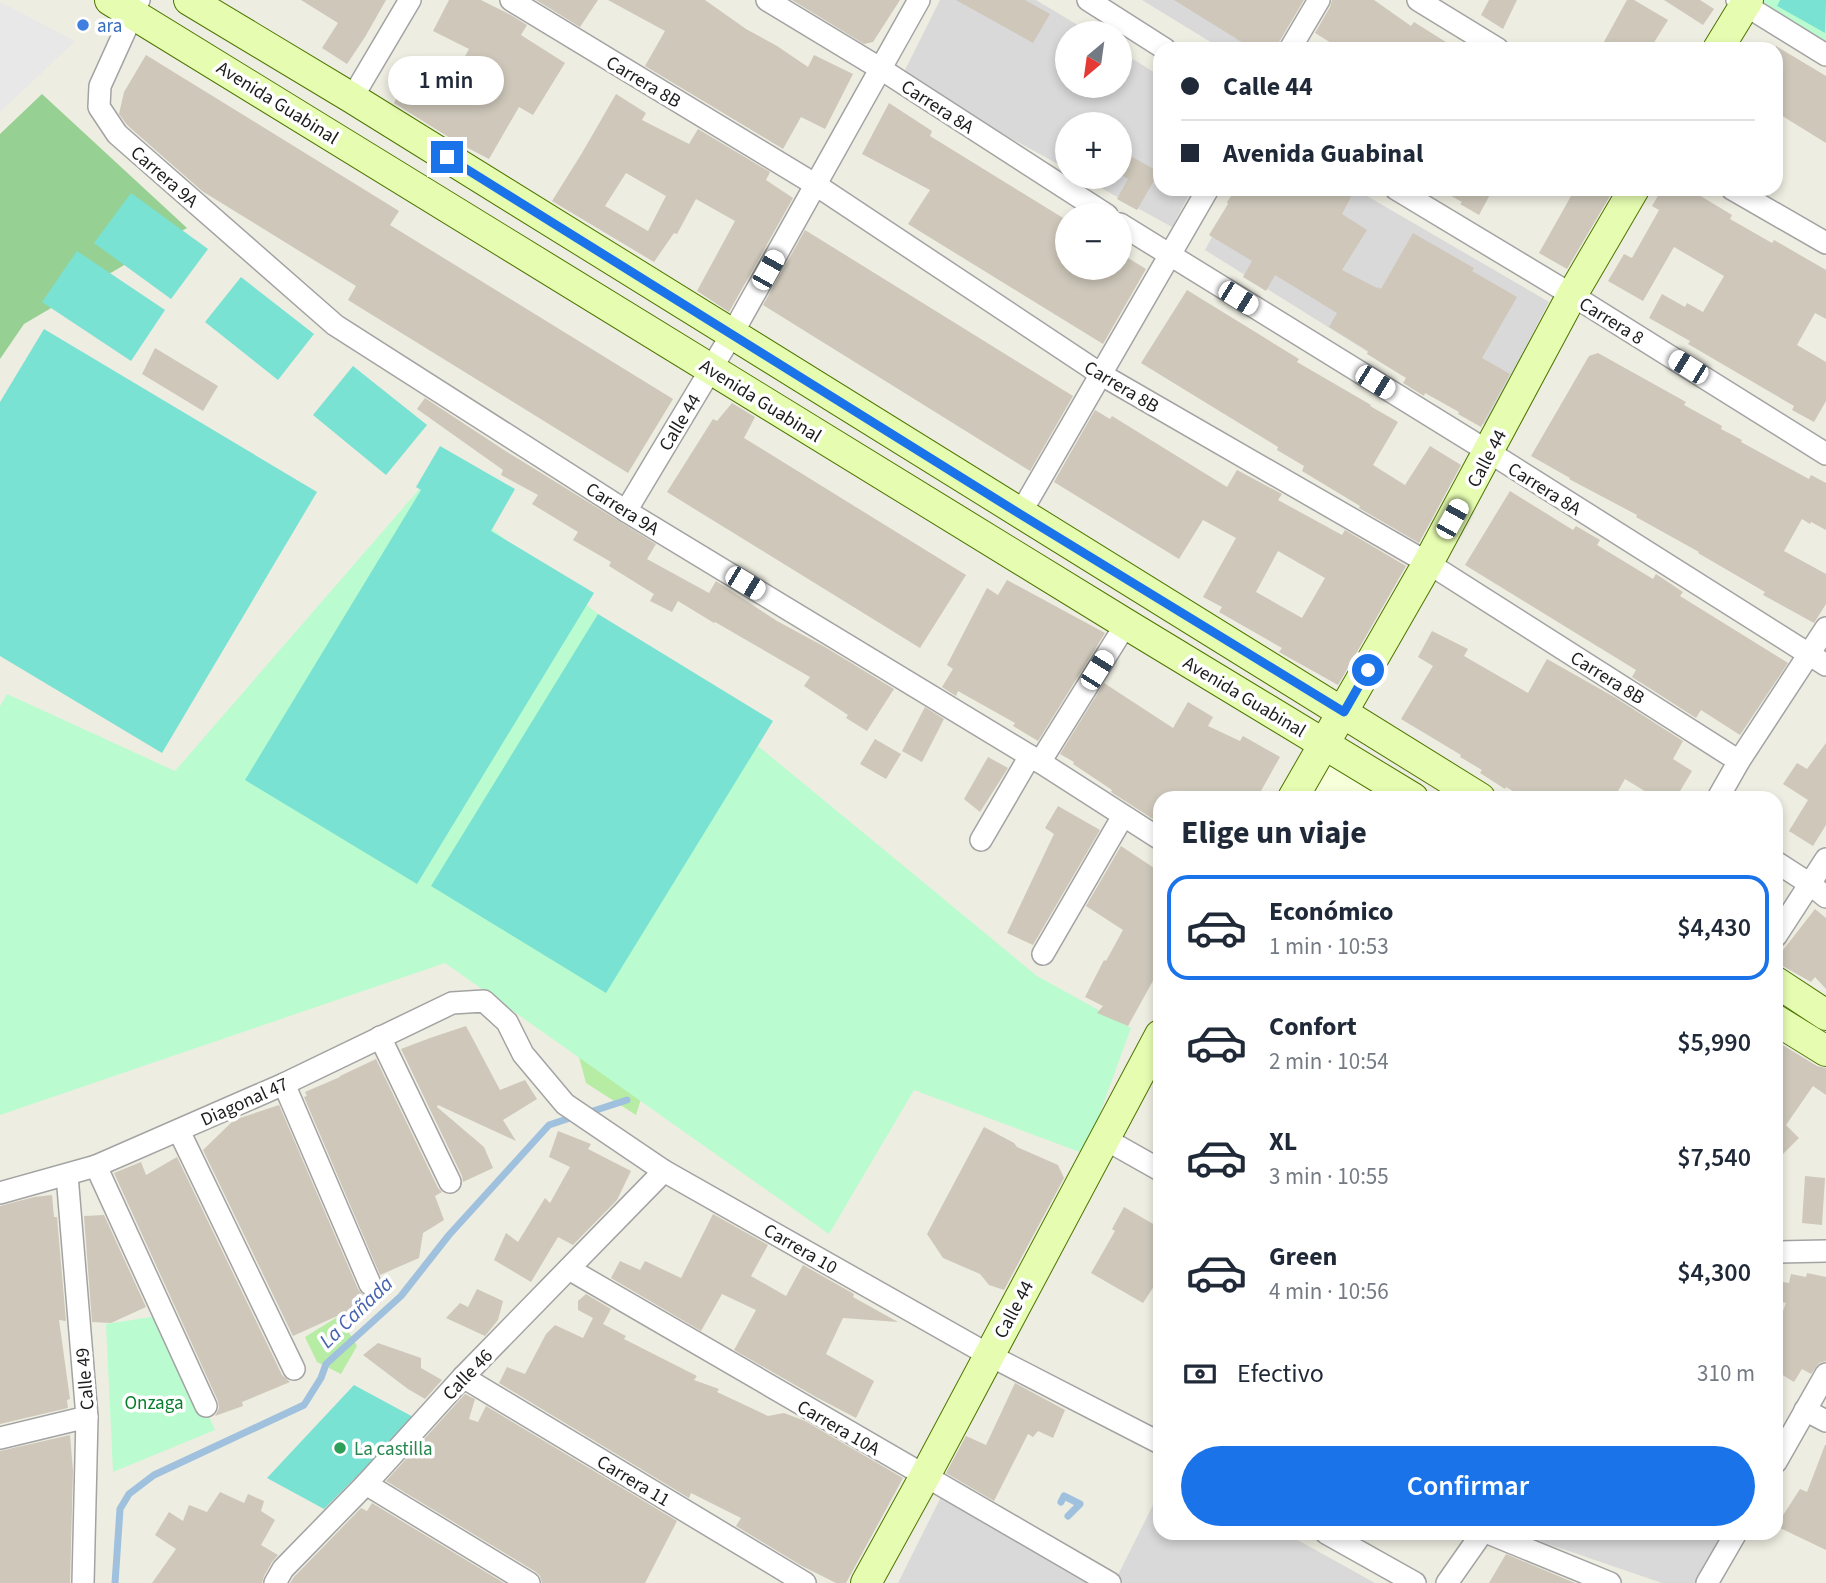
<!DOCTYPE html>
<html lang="es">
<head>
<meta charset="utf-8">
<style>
	:root { --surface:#fff; --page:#f2f2f3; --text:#1f2937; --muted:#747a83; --line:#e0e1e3; --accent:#1a73e8 }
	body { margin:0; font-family:"Source Sans 3",sans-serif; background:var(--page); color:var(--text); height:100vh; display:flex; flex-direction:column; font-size:26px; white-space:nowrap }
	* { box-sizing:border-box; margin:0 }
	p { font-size:23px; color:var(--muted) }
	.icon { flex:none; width:38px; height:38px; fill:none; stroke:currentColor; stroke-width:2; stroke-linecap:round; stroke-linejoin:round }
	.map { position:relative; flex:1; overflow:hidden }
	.drawer { position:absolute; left:1153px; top:791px; width:630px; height:749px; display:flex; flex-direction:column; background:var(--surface); border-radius:21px; box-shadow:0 4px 10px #0003 }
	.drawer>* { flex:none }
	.hud { position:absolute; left:1153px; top:42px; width:630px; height:154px; border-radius:21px; box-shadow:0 4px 10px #0003; display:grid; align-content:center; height:154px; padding:0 28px; background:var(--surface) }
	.needle { width:46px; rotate:209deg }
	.buttons { position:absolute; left:1055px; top:21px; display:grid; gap:14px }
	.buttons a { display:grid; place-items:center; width:77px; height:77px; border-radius:50%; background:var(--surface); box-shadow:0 4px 10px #0003; font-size:35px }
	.end { position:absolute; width:32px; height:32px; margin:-16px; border:9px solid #1a73e8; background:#fff; box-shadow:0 0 0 4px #fff }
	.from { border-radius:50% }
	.bubble { position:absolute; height:49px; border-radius:24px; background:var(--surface); box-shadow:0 4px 10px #0003; font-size:23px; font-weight:600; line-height:49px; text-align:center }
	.car { position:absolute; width:21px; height:42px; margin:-21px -10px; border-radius:9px; box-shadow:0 0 5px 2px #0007; background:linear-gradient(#fff 24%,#345 0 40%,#fff 0 76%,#345 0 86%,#fff 0) }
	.hud b { display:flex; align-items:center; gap:24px; height:66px; font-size:26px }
	.hud b+b { border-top:2px solid var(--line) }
	.hud i { width:18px; height:18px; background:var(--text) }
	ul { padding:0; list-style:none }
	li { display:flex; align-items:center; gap:21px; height:105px; margin:0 14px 10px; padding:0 14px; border:4px solid transparent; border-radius:21px }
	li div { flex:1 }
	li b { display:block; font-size:26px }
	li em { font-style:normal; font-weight:600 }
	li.on { border-color:var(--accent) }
	li>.icon { width:63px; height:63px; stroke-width:1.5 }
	h2 { padding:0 28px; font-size:32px; line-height:84px }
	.pay { display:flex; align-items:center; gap:18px; height:77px; padding:0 28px; font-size:26px }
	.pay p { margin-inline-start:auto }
	.cta { display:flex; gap:14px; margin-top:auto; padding:14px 28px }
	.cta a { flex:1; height:80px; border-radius:42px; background:var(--accent); color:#fff; font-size:28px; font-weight:600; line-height:80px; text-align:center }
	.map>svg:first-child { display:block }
	.residential { fill:#dad9d9 }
	.education { fill:#f6ffd9 }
	.grass { fill:#b6eca3 }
	.forest { fill:#97d093 }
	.park { fill:#bafccf }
	.pitch { fill:#7ae2d3 }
	.parking { fill:#e8e8e8 }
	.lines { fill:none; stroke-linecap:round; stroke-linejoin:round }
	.stream { stroke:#9fc1de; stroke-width:7 }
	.building { fill:#cec7ba; fill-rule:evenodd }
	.street-casing { stroke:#a3a3a3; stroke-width:24 }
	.secondary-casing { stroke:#4d7600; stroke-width:32 }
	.street { stroke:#fff; stroke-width:21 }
	.secondary { stroke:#e6fcb1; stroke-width:30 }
	.route { stroke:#1a73e8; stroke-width:9 }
	.shop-dot { fill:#3f7fe0; stroke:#fff; stroke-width:2.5 }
	.leisure-dot { fill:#2e9e5b; stroke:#fff; stroke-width:2.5 }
	.labels { text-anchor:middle; stroke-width:7; stroke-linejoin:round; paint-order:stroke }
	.shop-label { font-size:19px; fill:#366cbe; stroke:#fff; text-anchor:start }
	.street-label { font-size:19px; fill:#1c1c1c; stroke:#fff }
	.park-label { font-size:19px; fill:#067e2d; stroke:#fff }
	.leisure-label { font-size:19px; fill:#27864d; stroke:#fff; text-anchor:start }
	.water-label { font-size:21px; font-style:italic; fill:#4561af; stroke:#fff }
</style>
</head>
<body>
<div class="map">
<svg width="1826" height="1583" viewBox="0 0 1826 1583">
	<rect width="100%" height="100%" fill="#eeede1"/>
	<g class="residential">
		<path d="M940 0H1036L1091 33H1068V86H1120V51L1160 76V189H1192L1172 227 1081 177H1120V124H1068L1067 169 901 78Z"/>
		<path d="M1142 0H1303L1275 49H1222Z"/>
		<path d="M1238 189H1355L1549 302 1485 425 1205 250Z"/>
		<path d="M1160 1491V1533H1285L1375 1583H1123L1116 1579Z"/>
		<path d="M942 1495 1096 1583H898Z"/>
		<path d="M1516 1533H1727L1696 1583H1662Z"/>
	</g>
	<path class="education" d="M1322 759 1384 798H1299Z"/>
	<g class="grass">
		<path d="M570 1024 664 1025 636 1115 586 1083Z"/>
		<path d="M339 1316 357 1346 341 1374 317 1362 305 1337Z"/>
	</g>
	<path class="forest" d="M42 94 187 228 24 324 0 359V134Z"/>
	<g class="park">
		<path d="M1764 0H1826V49L1759 8Z"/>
		<path d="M429 478 598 614 1037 976 1131 1028 1085 1154 914 1090 829 1234 445 963 0 1115V706L7 694 175 771Z"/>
		<path d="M164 1315 215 1430 113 1472 106 1324Z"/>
	</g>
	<g class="pitch">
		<path d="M1780 0H1826L1825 33 1777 6Z"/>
		<path d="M131 193 208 249 171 299 94 243Z"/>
		<path d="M77 251 165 310 131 361 42 302Z"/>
		<path d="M241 277 314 334 278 380 205 322Z"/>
		<path d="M44 329 317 492 162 753 0 656V402Z"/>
		<path d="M353 366 427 425 386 475 313 415Z"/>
		<path d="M440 446 515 489 491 531 594 593 417 884 245 780 421 490 416 487Z"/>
		<path d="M598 614 773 721 606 993 431 886Z"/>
		<path d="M354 1385 415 1418 324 1509 267 1478Z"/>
	</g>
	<path class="parking" d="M0 2 75 41 0 112Z"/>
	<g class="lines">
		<g class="stream">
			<path d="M587 1113 627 1100"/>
			<path d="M1061 1502 1064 1496 1080 1504 1068 1516"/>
			<path d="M115 1583 120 1509 129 1494 154 1475 304 1405 321 1378 326 1364 401 1296 449 1235 549 1125 576 1116"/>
		</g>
	</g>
	<g class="building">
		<path d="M301 0H386L365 37 347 64 322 48 338 23Z"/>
		<path d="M449 0H481L511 15 527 25 521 35 565 63 533 115 519 107 489 159 458 143 394 103 408 75 444 94 469 49 433 31Z"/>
		<path d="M536 0H598L580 27Z"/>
		<path d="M608 0H705L746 29 777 46 808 67 814 55 853 74 825 129 801 117 783 149 645 66 665 31Z"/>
		<path d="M792 0H900L873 42 864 44Z"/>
		<path d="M956 0H1025L1050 14 1033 43Z"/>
		<path d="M1174 0H1304L1279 42 1277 49H1253Z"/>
		<path d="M1332 0H1374L1411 26 1414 22 1457 49H1341L1315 33 1330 7Z"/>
		<path d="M1489 0H1517L1503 29 1481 15Z"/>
		<path d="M1627 0H1634L1668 20 1650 49H1600Z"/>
		<path d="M1664 0H1700L1714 9 1703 25Z"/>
		<path d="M1776 46 1826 76V143L1776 112Z"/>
		<path d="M146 55 399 211 390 225 673 399 628 473 348 300 356 286 202 191 127 125 119 114 124 92Z"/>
		<path d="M616 94 646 113 642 120 689 144 698 129 770 172 766 180 793 198 729 312 697 291 735 221 696 199 677 234 674 233 654 262 552 201 582 153ZM626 173 666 196 648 231 605 206Z"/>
		<path d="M889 103 932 131 930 136 1068 221V268H1120V253L1146 269 1103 344 908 224 930 190 862 154Z"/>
		<path d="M1120 150 1159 172 1137 210 1117 199 1128 179 1120 174Z"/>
		<path d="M1236 189H1336L1351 197 1342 214 1367 230 1342 270 1377 288 1378 287 1381 289 1413 233 1474 268 1472 271 1517 297 1482 358 1510 374 1481 427 1458 414 1459 412 1425 393 1424 396 1403 383 1406 378 1367 354 1368 351 1329 327 1337 313 1275 275 1266 291 1243 277 1252 261 1209 235 1228 204 1227 202Z"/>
		<path d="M1439 189H1493L1479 215 1460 204 1462 202Z"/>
		<path d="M1575 189H1614L1567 269 1539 253Z"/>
		<path d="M1662 189H1689L1732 215 1730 219 1772 243 1774 240 1826 270V319L1815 313 1797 345 1826 362V401L1814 422 1792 410 1794 406 1688 344 1690 341 1649 318 1662 294 1685 307 1687 303 1703 312 1724 276 1674 247 1643 301 1608 281 1624 254 1632 258 1659 210 1652 206Z"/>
		<path d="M805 230 1073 396 1030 471 763 305Z"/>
		<path d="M1187 290 1299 359 1297 362 1371 405 1370 406 1398 422 1373 465 1405 485 1430 446 1461 465 1419 543 1359 508 1360 506 1302 471 1304 466 1277 450 1278 447 1141 363Z"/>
		<path d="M155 348 218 386 203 411 142 374Z"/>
		<path d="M1598 353 1686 402 1684 405 1722 426 1721 429 1742 440 1741 442 1809 479 1811 475 1826 483V530L1811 522 1810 524 1802 519 1784 551 1826 574V604L1814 623 1763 595 1765 592 1698 553 1699 552 1636 517 1637 515 1569 479 1570 478 1531 456 1589 356Z"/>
		<path d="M425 398 504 450 656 544 647 559 709 593 716 581 777 621 825 647 894 689 867 731 846 718 848 715 804 686 810 677 715 622 714 623 678 601 672 612 650 601 654 594 609 566 611 562 573 540 578 532 532 504 538 495 501 475 503 470 417 409Z"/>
		<path d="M732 403 755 417 744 438 966 575 920 648 667 492 713 419 717 421Z"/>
		<path d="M1095 410 1110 419 1112 416 1227 487 1237 470 1282 494 1278 500 1342 535 1345 530 1406 566 1338 685 1279 652 1282 648 1219 612 1222 607 1203 597 1236 538 1203 520 1179 559 1054 482ZM1278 551 1325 578 1302 618 1256 592Z"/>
		<path d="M1510 491 1573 530 1576 526 1600 540 1597 545 1653 579 1656 574 1683 592 1680 596 1788 663 1740 735 1701 710 1696 718 1632 677 1636 670 1465 565Z"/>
		<path d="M1007 580 1105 633 1038 741 1013 726 1015 723 958 691 956 696 942 687 953 669 947 665 987 588 998 595Z"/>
		<path d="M1432 631 1468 649 1464 656 1528 693 1547 659 1616 698 1683 741 1673 759 1692 771 1676 798H1656L1625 779 1614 798H1525L1506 787 1505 789 1480 773 1482 770 1460 757 1461 755 1401 719 1433 666 1418 657Z"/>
		<path d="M1104 683 1173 728 1188 702 1213 717 1208 726 1240 741 1243 736 1280 757 1257 798H1160V807L1153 819 1111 792 1112 790 1073 764 1074 762 1060 754Z"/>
		<path d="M925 707 944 719 922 762 902 751Z"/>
		<path d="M875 739 901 754 886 779 860 764Z"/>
		<path d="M1826 743V825L1813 846 1789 831 1808 800 1783 784 1797 763 1807 769Z"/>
		<path d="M988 757 1008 768 980 812 964 799Z"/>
		<path d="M1058 806 1100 830 1033 945 1007 933 1054 834 1045 828Z"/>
		<path d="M1121 846 1160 872V968L1128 1026 1097 1013 1103 1006 1085 997 1104 960 1106 961 1123 930 1086 906Z"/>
		<path d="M1815 909 1826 918V989L1815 977 1811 982 1776 962V959Z"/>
		<path d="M466 1026 500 1090 525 1080 537 1099 503 1120 516 1141 438 1105 437 1107 484 1147 493 1168 463 1182 462 1176 401 1049 430 1038Z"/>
		<path d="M1776 1041 1817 1066 1826 1068V1095L1813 1086 1786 1125 1799 1138 1776 1161Z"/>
		<path d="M376 1059 438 1188 442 1192 435 1196 444 1220 423 1233 419 1258 380 1275 304 1097 307 1096 305 1092 340 1077V1076Z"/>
		<path d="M279 1105 358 1289 362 1294 367 1296 369 1302 349 1317 346 1312 293 1336 203 1150 234 1120Z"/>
		<path d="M984 1127 1014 1143 1017 1147 1058 1165 1064 1178 1004 1290 989 1285 980 1274 943 1258 927 1234Z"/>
		<path d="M558 1131 591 1144 588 1149 631 1171 617 1200 573 1245 558 1237 531 1282 494 1260 506 1233 518 1242 545 1198 550 1203 570 1167 549 1157Z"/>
		<path d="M177 1157 282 1375 290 1382 242 1402 243 1406 215 1416 219 1408 218 1401 114 1173 141 1162 146 1175Z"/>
		<path d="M1805 1176 1825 1178 1822 1225 1802 1223Z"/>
		<path d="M52 1195 54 1217H57L66 1321 59 1320 70 1399 67 1400 68 1408 0 1424V1206L34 1197Z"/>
		<path d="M1124 1207 1160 1228V1277L1143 1303 1091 1273 1115 1231 1112 1229Z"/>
		<path d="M713 1214 768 1245 751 1276 786 1296 803 1265 854 1294 853 1297 898 1322 843 1318 826 1354 874 1381 856 1418 816 1397 734 1350 756 1310 722 1294 701 1331 611 1278 620 1261 640 1270 645 1261 681 1278Z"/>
		<path d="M104 1215 146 1307 111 1323 92 1322 84 1216Z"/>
		<path d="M1807 1273 1826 1277V1361L1819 1363 1811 1374 1802 1369 1794 1382 1776 1371V1329L1786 1303 1776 1301V1281L1789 1283 1791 1274 1806 1277Z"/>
		<path d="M477 1289 503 1301 498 1320 485 1336 446 1318 460 1303 468 1307Z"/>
		<path d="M586 1294 611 1309 603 1324 626 1336 624 1339 697 1376 694 1380 719 1389 717 1392 768 1416 784 1413 805 1421 903 1478 846 1583H836L802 1566 736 1526 741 1518 691 1493 689 1498 499 1383 507 1367 525 1374 546 1334 555 1325 583 1338 593 1318 578 1310V1301Z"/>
		<path d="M378 1343 421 1358V1368L442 1380 425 1399 408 1389 363 1355Z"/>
		<path d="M1015 1383 1065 1410 1053 1438 1038 1431 1033 1437 1028 1434 994 1501 946 1473 966 1436 986 1445Z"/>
		<path d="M465 1394 475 1399 469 1419 478 1422 486 1406 677 1521 645 1583H542L540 1576 536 1572 386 1481Z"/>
		<path d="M70 1435 73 1471 70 1583H0V1451Z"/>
		<path d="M1825 1445H1826V1550L1776 1526 1800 1489 1807 1492Z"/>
		<path d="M220 1492 244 1503 248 1494 264 1501 261 1511 275 1520 261 1545 278 1555 272 1562 264 1576 262 1583H152L176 1549 155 1535 169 1512 183 1521 189 1505 207 1512Z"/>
		<path d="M372 1503 504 1583H290L294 1577 361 1508 367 1511Z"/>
		<path d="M1506 1554 1575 1583H1489Z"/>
	</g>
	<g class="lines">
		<defs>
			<g id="street">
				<path d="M139 0 100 86 99 107 117 134 335 325 626 511 1040 762 1160 839"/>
				<path d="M511 0 816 185 1102 375 1428 563 1739 761"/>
				<path d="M767 0 881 69 1107 215"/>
				<path d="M1088 0 1165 49"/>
				<path d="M1418 0 1498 49"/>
				<path d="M1737 0 1826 55"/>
				<path d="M1290 49 1319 0"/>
				<path d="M352 98 410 0"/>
				<path d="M1396 189 1572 295 1826 454"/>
				<path d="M1732 189 1826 243"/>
				<path d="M1120 224 1489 452 1826 665"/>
				<path d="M626 511 732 334 919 0"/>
				<path d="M1020 514 1208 189"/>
				<path d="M1040 762 1126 624"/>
				<path d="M1718 798 1739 761 1826 628"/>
				<path d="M981 840 1030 756"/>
				<path d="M1776 862 1810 884 1826 897"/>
				<path d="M1776 936 1826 859"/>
				<path d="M1043 954 1123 816"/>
				<path d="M380 1037 450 1182"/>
				<path d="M284 1084 370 1284"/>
				<path d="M179 1131 294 1369"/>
				<path d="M1105 1139 1160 1170"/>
				<path d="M96 1166 206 1406"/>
				<path d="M67 1175 87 1417 83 1583"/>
				<path d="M0 1193 96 1166 284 1084 452 1003 484 1001 507 1022 523 1054 565 1104 664 1171 989 1355 1160 1443"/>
				<path d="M1776 1252 1826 1251"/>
				<path d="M569 1269 1110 1583"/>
				<path d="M463 1377 805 1583"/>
				<path d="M1805 1410 1826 1421"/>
				<path d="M0 1438 87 1417"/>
				<path d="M1776 1462 1826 1374"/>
				<path d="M366 1484 529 1583"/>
				<path d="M1326 1533 1415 1583"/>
				<path d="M1488 1533 1610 1583"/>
				<path d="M275 1583 283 1569 366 1484 463 1377 664 1171"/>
				<path d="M1447 1583 1482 1533"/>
				<path d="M1707 1583 1736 1533"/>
			</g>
			<g id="secondary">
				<path d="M110 0 1126 624 1413 798"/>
				<path d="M189 0 352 98 1480 798"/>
				<path d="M1718 49 1748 0"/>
				<path d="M1293 798 1428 563 1572 295 1634 189"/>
				<path d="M1776 982 1826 1015"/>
				<path d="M1776 1020 1826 1051"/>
				<path d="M866 1583 925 1476 1160 1035"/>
			</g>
		</defs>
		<use href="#street" class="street-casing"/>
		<use href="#secondary" class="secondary-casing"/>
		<use href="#street" class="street"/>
		<use href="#secondary" class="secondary"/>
	</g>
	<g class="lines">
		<path class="route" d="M447 157 1020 514 1344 712 1368 670"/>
	</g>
	<circle class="shop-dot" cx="83" cy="25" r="7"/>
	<circle class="leisure-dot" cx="340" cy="1448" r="7"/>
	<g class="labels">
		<g class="shop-label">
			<text x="97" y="32">ara</text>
		</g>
		<g class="street-label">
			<text transform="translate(644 81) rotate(31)" y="7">Carrera 8B</text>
			<text transform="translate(278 102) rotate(32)" y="7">Avenida Guabinal</text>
			<text transform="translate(938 106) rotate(33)" y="7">Carrera 8A</text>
			<text transform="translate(165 176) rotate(41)" y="7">Carrera 9A</text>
			<text transform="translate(1612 320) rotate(32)" y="7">Carrera 8</text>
			<text transform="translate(1122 386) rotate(31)" y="7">Carrera 8B</text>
			<text transform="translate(761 400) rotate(32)" y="7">Avenida Guabinal</text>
			<text transform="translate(679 422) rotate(-59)" y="7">Calle 44</text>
			<text transform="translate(1486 458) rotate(-62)" y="7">Calle 44</text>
			<text transform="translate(1545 488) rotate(32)" y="7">Carrera 8A</text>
			<text transform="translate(623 508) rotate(32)" y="7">Carrera 9A</text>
			<text transform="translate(1608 677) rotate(32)" y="7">Carrera 8B</text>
			<text transform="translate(1245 696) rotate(31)" y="7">Avenida Guabinal</text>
			<text transform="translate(244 1101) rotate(-24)" y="7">Diagonal 47</text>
			<text transform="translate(801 1248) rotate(30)" y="7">Carrera 10</text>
			<text transform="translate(1013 1309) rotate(-62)" y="7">Calle 44</text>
			<text transform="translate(467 1374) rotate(-46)" y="7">Calle 46</text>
			<text transform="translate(84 1379) rotate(-95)" y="7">Calle 49</text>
			<text transform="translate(839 1427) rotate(30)" y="7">Carrera 10A</text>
			<text transform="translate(634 1480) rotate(31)" y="7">Carrera 11</text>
		</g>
		<g class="park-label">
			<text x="154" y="1409">Onzaga</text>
		</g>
		<g class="leisure-label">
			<text x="354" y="1455">La castilla</text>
		</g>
		<g class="water-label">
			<text transform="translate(356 1312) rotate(-44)" y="7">La Cañada</text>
		</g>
	</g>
</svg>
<div class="buttons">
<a><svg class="needle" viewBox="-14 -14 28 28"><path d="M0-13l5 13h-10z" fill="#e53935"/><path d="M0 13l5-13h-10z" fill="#747a83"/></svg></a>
<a>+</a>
<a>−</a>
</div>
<i class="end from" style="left:1368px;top:670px"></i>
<i class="end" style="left:447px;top:157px"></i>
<div class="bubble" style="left:388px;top:56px;width:116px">1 min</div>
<i class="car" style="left:768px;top:270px;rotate:29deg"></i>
<i class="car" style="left:1238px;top:298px;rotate:122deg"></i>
<i class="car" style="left:1688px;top:367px;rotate:302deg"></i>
<i class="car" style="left:1375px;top:382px;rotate:122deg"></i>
<i class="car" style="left:1452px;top:519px;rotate:29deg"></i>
<i class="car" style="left:745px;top:583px;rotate:121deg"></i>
<i class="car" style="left:1097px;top:670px;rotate:32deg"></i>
<div class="hud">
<b><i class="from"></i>Calle 44</b>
<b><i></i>Avenida Guabinal</b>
</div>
<section class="drawer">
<h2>Elige un viaje</h2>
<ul>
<li class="on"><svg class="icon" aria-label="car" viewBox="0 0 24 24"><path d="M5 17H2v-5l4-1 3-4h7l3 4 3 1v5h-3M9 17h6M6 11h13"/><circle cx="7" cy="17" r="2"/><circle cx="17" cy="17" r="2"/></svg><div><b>Económico</b><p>1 min · 10:53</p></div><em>$4,430</em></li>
<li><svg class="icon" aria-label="car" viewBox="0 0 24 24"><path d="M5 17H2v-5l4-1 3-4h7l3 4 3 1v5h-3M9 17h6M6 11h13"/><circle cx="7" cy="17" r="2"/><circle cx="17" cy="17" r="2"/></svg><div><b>Confort</b><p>2 min · 10:54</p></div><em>$5,990</em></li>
<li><svg class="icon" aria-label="car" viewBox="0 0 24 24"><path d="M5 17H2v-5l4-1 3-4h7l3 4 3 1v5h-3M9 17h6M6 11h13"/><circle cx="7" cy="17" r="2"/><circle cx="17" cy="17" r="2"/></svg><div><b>XL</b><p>3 min · 10:55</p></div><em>$7,540</em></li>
<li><svg class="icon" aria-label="car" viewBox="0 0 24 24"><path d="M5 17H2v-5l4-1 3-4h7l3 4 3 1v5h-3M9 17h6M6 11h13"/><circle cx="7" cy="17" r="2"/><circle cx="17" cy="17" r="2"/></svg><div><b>Green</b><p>4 min · 10:56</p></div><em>$4,300</em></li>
</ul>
<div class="pay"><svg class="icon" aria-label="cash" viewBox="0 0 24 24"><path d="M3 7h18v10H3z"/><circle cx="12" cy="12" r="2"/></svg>Efectivo<p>310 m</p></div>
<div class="cta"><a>Confirmar</a></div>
</section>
</div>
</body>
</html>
